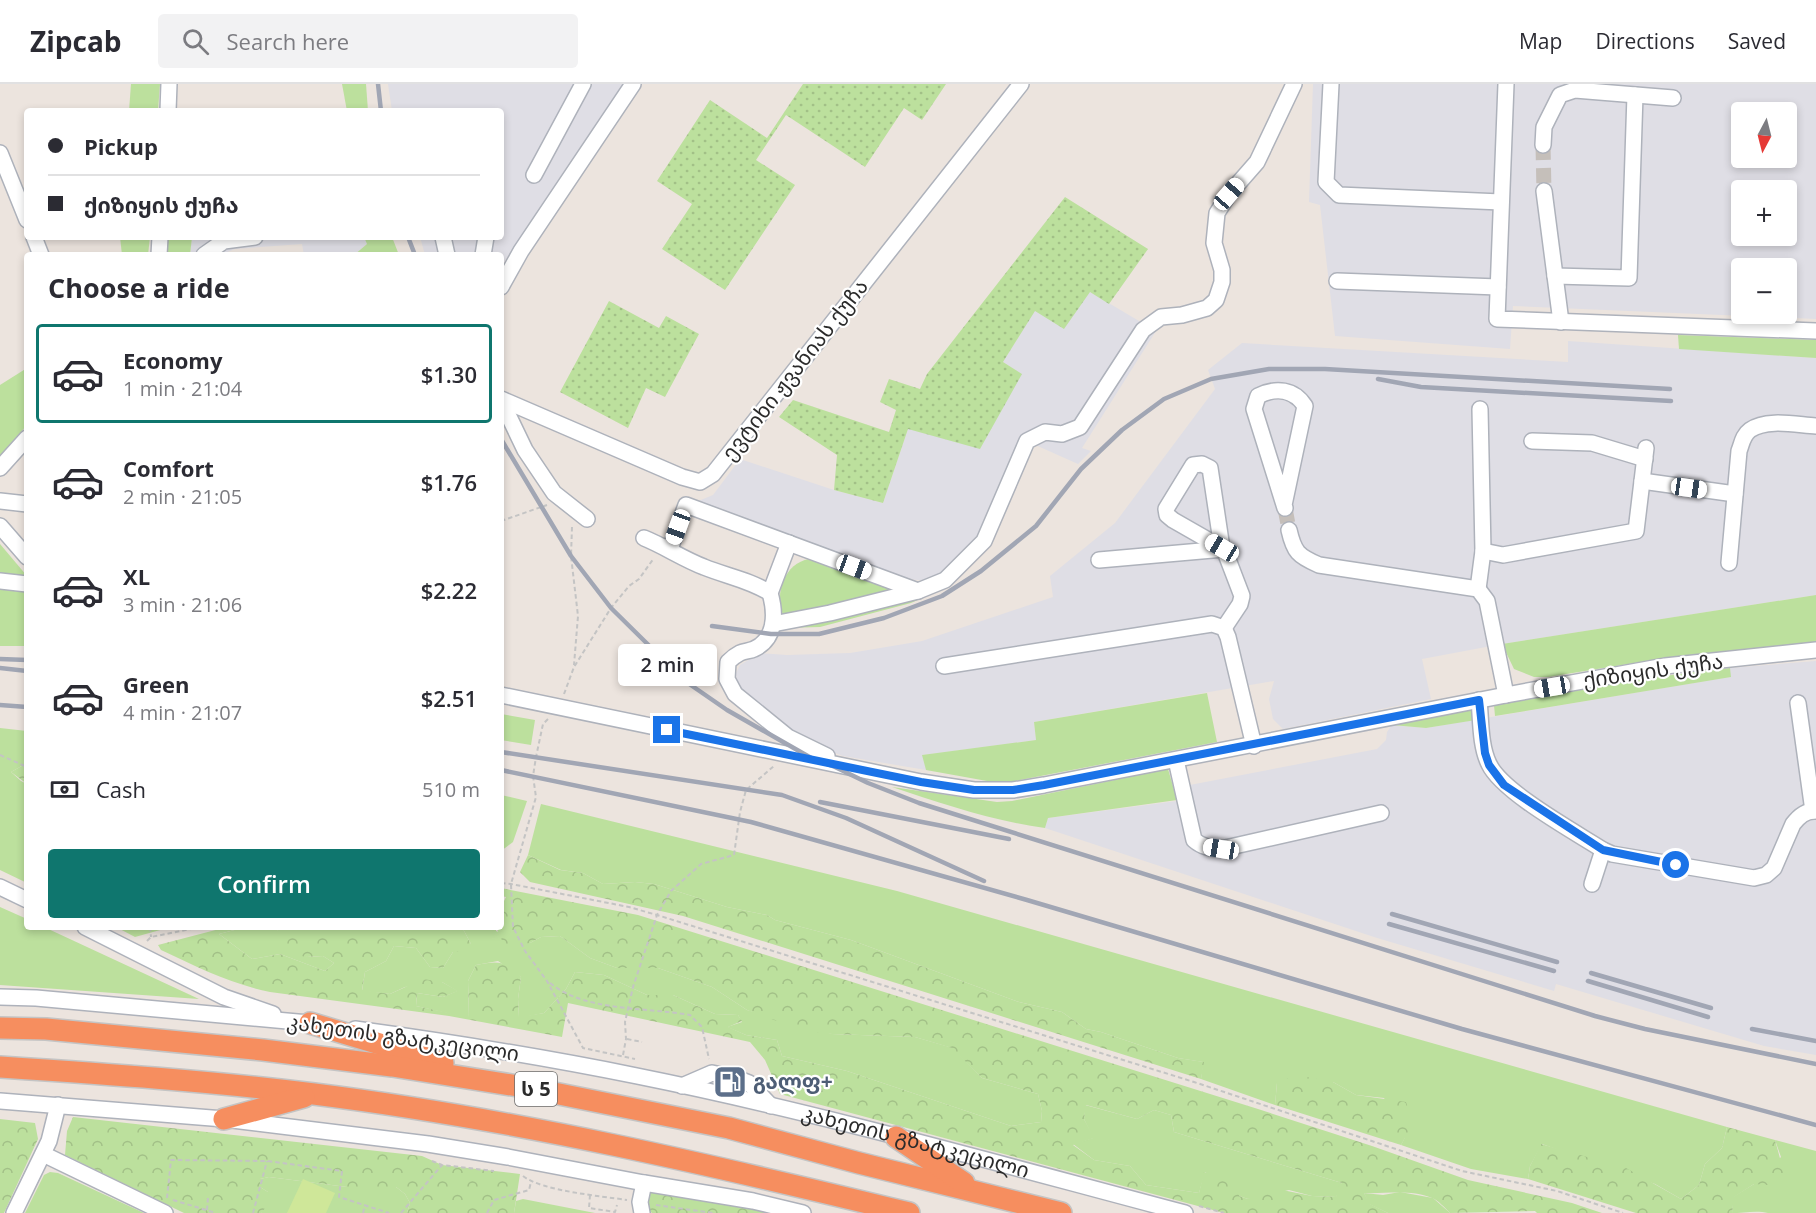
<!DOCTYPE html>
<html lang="en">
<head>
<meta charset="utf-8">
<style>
	:root { --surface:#fff; --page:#f2f2f3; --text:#2b2b33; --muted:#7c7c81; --line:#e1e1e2; --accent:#0f766e }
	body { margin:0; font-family:"Open Sans","Noto Sans Georgian",sans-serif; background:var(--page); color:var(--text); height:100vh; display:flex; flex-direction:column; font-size:22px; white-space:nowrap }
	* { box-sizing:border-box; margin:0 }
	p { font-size:20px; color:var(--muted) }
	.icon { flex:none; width:33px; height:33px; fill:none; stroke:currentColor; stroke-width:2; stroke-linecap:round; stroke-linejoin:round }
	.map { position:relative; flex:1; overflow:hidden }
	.panel { position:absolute; left:24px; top:168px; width:480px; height:678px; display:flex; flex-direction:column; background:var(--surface); border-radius:6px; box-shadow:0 3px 9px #0003 }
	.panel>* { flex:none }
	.top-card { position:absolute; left:24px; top:24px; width:480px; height:132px; border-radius:6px; box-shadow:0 3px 9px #0003; display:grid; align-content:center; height:132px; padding:0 24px; background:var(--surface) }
	.needle { width:39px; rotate:187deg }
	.controls { position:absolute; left:1731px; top:18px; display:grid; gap:12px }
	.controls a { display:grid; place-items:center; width:66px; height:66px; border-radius:6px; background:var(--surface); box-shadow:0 3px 9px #0003; font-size:30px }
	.end { position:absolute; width:27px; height:27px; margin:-14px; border:8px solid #1a73e8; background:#fff; box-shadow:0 0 0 3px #fff }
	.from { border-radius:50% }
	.bubble { position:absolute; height:42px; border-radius:6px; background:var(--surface); box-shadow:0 3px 9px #0003; font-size:20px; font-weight:600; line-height:42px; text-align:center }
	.car { position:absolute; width:18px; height:36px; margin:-18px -9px; border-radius:8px; box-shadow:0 0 4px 2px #0007; background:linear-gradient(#fff 24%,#345 0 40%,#fff 0 76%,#345 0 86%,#fff 0) }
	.top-card b { display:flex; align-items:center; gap:21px; height:57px; font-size:22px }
	.top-card b+b { border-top:2px solid var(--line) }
	.top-card i { width:15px; height:15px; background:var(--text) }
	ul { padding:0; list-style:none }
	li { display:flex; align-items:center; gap:18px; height:99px; margin:0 12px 9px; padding:0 12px; border:3px solid transparent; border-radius:6px }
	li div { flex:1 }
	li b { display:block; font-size:22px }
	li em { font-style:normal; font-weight:600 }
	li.selected { border-color:var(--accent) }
	li>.icon { width:54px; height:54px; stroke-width:1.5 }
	h2 { padding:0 24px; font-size:27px; line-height:72px }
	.pay { display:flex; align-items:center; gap:15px; height:66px; padding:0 24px; font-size:22px }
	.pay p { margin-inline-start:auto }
	.action { display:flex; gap:12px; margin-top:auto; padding:12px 24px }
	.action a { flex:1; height:69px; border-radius:6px; background:var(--accent); color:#fff; font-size:24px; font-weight:600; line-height:69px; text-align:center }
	header { display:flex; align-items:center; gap:36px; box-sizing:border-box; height:84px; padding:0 30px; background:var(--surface); border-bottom:2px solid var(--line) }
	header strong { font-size:28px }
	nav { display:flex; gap:33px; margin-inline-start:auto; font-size:21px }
	.search { width:420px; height:54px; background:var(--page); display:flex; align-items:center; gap:15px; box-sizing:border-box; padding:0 21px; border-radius:6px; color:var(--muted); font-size:22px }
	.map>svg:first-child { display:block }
	.industrial { fill:#dfdee5; fill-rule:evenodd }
	.grass { fill:#bce09d }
	.forest { fill:url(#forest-crowns); fill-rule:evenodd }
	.park { fill:url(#park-dots) }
	.pitch { fill:#cfe799 }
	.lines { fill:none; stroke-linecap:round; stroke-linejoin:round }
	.minor-tunnel { stroke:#c5bfba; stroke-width:15; stroke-dasharray:15 8; stroke-linecap:butt }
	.minor-casing { stroke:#aeb2bb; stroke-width:18 }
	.highway-casing { stroke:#c4c4c4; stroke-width:24 }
	.path { stroke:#c4c4c4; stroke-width:2; stroke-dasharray:4.5 3; stroke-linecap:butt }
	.minor { stroke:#fff; stroke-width:15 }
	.highway { stroke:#f68e5f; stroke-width:21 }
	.rail { stroke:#a1a6b4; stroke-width:4.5 }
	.route { stroke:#1a73e8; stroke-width:8 }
	.labels { text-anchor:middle; stroke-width:4.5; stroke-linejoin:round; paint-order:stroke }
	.shield { fill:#fff; stroke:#6b6b6b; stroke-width:1.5 }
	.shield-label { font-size:20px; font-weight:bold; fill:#2b2b2b }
	.street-label { font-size:21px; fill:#2b2b2b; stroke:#fff }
	.service-label { font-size:21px; font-weight:bold; fill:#4e5e75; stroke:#fff; text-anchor:start }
</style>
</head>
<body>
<header>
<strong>Zipcab</strong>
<div class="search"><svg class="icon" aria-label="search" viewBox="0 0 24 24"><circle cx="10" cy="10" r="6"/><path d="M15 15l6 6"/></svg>Search here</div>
<nav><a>Map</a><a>Directions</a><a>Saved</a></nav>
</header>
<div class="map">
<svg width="1816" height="1129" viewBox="0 0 1816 1129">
	<defs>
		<pattern id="forest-crowns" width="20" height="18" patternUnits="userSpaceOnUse" patternTransform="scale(1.5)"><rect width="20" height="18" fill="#bce09d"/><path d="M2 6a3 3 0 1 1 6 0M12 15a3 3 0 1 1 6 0" fill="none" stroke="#a2c087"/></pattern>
		<pattern id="park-dots" width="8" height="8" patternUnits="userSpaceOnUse" patternTransform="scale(1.5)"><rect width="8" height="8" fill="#bce09d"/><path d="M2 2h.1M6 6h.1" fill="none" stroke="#a2c087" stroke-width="1.8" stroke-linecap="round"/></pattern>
	</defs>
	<rect width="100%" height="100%" fill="#ece4de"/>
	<g class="industrial">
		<path d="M388 0H623L501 183V171H425L420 153H501V27H392Z"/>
		<path d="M1313 0H1816V235L1513 222 1510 265 1335 252 1320 121 1309 118ZM1742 28H1786V74H1742ZM1742 106H1786V152H1742ZM1742 184H1786V230H1742Z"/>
		<path d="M192 153H364L367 160 354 171H304L302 160 235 165 220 171H190Z"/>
		<path d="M1090 208 1156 247 1082 364 1091 367 1078 380 1022 355 979 457 940 492 928 497 907 495 696 418 713 411 740 375 834 406 883 419 908 345 1021 290 1003 278 1035 226Z"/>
		<path d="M1568 257 1816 274V511L1502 560 1422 575 1431 615 1283 645 1273 635 1269 615 1274 597 1034 638 1036 656 923 671 926 686 843 672 804 657 737 603 736 589 740 581 760 569 787 571 850 569 922 557 1053 513 1050 492 1115 439 1215 305 1208 286 1242 259 1568 278Z"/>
		<path d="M1816 577V971L1764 962 1556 900 1554 907 1374 853 1045 744 1048 734 1177 717 1174 704 1377 665 1386 656 1387 648 1392 641 1426 644 1730 593V584Z"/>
	</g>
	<g class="grass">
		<path d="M131 0H160L158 27H129Z"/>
		<path d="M342 0H366L368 27H347Z"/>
		<path d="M120 153H150L148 171H122Z"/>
		<path d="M167 153H192L190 171H166Z"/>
		<path d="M364 153H392L399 171H354L367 160Z"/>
		<path d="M1678 251 1816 256V274L1679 265Z"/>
		<path d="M27 284V341L0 372V301Z"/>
		<path d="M0 460 27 492V562H0Z"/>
		<path d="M809 475 900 508 783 531C774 509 785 479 809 475Z"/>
		<path d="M949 502 911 519 820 543 784 544Z"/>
		<path d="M1816 511V560L1665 574 1548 593H1534L1514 585 1502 560Z"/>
		<path d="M1730 584 1731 593 1495 632 1494 621 1655 593Z"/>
		<path d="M1207 609 1217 658 1015 697H987L926 686 922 671 1036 656 1034 638Z"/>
		<path d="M1474 625 1476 636 1426 644 1392 641Z"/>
		<path d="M501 630 535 636 531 661 501 656Z"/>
		<path d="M0 644 27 647V679L11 688 21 697 27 700V799L0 786Z"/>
		<path d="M1168 685 1177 716 1048 734 1045 744C993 737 943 720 892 703L997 718 1012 717Z"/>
		<path d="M501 711 527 717 513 758 501 767Z"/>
		<path d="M541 720 897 807 1727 1043 1722 1064 1705 1080 1699 1101 1681 1115 1655 1100 1542 1060 1530 1082 1528 1095 1471 1085 1401 1061 1405 1053 1384 1014 1356 1011 1333 998 1277 999 1275 1021 1201 995 1203 978 1178 974 1101 948 1086 945 1062 928 1019 918 851 856 775 836 767 831 727 823 654 800 635 798 603 800 583 789 561 786 528 771Z"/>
		<path d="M0 823 27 835V843H44L199 915 0 901Z"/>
		<path d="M246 843H278L277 846 307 873 323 872 334 879 325 887 280 870 252 875 219 850Z"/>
		<path d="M462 843H496V847L530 859 541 853 560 852 590 874 617 884H658L712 903 747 926 832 950 915 953 953 964 982 994 1038 1010 1042 1027 1041 1038 1011 1042 847 987 782 972 777 956 746 951 727 943 742 938 738 931 715 930 673 911H647L604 891 575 888 566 905 544 929 519 934 518 915 521 893 498 877 476 881 468 897 469 934 416 922 417 909 443 913 457 907 442 898 405 903 390 910 362 907 365 888 386 877 394 862 416 864 430 883 443 884 453 868 471 860Z"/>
		<path d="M1085 1021 1137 1035 1154 1026 1171 1031 1174 1048 1342 1099 1336 1113 1312 1112 1289 1106 1248 1115 1239 1112 1205 1088 1199 1109 1146 1101 1130 1082 1094 1076 1073 1060 1093 1054 1084 1035Z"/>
		<path d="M1775 1056 1816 1067V1129H1768C1757 1126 1743 1129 1732 1129L1733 1113 1754 1100 1781 1073Z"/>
		<path d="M50 1088 58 1089 144 1129H25L44 1091Z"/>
		<path d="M269 1093 347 1103H396L405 1110 410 1119 407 1129H261L268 1108 260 1103V1095Z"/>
		<path d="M1400 1108 1433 1114 1450 1129H1388L1369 1120 1364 1109 1383 1111Z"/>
		<path d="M523 1115 595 1129H514L516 1117Z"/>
	</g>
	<g class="forest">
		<path d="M27 679V700L11 688Z"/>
		<path d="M528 771 560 786 583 789 603 800 635 798 654 800 727 823 767 831 775 836 851 856 1019 918 1062 928 1086 945 1101 948 1178 974 1204 978 1201 995 683 832 530 798 520 788Z"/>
		<path d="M501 804 638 831 1258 1025 1372 1062 1468 1096 1572 1119 1602 1129H1537L1535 1127 1450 1129C1445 1124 1438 1116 1432 1114 1411 1105 1386 1110 1364 1109L1370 1120 1388 1129H1224L780 1010 765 976 750 958 568 919 562 953 449 932 270 908C231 900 197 883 161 866L158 861 227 843H246L219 850 252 875 280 870 325 887 334 879 323 872 307 873 285 869 277 846 278 843H462L471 860 470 868H453L443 884 430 883 416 864 394 862 386 877 365 888 362 906 390 910 423 895 442 898 458 907 443 913 417 909 416 922 469 933 468 897 476 881C497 877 506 876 521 893L518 915 519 933 544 929 566 905 575 888 604 891 647 911H673L715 930 738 931 742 937 728 943 746 951 777 956 782 972 847 987 1011 1042 1041 1038 1042 1027 1038 1010 982 994 952 964 915 953 832 950 804 947 747 926 712 903 658 884H617L590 874 560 852 541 853 530 859 505 863 496 843H501V823L506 813 501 812ZM1086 1021 1137 1035 1154 1026 1171 1031 1174 1048 1342 1099 1337 1105 1336 1113 1312 1112 1267 1103 1248 1115 1239 1112V1097L1204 1088 1199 1109 1146 1101 1130 1082 1094 1076 1073 1061 1094 1054 1084 1035Z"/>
		<path d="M116 843H171L135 853Z"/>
		<path d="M1296 991 1333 998 1356 1011 1406 1018 1413 1039 1401 1061 1275 1021 1277 999Z"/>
		<path d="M73 1033 422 1072 442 1081 520 1090 514 1129H407L410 1119 405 1110 396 1103H347L269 1093 260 1095V1103L268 1108 272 1116 261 1129H184L65 1071 67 1047Z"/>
		<path d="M0 1035 35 1039 38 1055 4 1129H0Z"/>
		<path d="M1727 1043 1775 1056 1784 1089 1768 1101 1754 1100 1734 1113 1732 1129H1636L1528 1095 1530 1082 1541 1060 1626 1084 1681 1115 1699 1101 1705 1080 1722 1064Z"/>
		<path d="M648 1103 774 1129H652L646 1124Z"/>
	</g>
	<g class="park">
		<path d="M803 0H946L922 36 904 24 865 83 786 31 756 76 795 101 725 206 662 165 692 120 657 97 710 16 767 54Z"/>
		<path d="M1065 113 1148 165 1109 220 1090 208 1064 245 1035 227 1003 278 1022 290 980 365 908 345 883 419 834 406 837 371 779 333 793 316 889 348 896 326 880 318 889 295 920 305 927 290Z"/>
		<path d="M609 217 659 244 666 232 699 250 665 313 646 304 628 344 560 308Z"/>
	</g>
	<path class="pitch" d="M303 1095 335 1109 326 1129H287Z"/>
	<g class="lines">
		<g class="minor-tunnel">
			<path d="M1543 61 1544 107"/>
			<path d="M1285 424 1289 446"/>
		</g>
		<defs>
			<g id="minor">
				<path d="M1331 0 1326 98 1339 111 1501 118"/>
				<path d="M1506 0 1497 235 1816 247"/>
				<path d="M168 27 169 0"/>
				<path d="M1543 61 1544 43 1560 11 1575 6 1673 14"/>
				<path d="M0 69 27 136"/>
				<path d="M534 91 583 0"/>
				<path d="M1544 107 1561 238"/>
				<path d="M34 153 41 171"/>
				<path d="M443 153 447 171"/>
				<path d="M159 171 160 153"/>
				<path d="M204 171 224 157 255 153"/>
				<path d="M483 171 486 153"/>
				<path d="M1555 192 1629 194 1635 11"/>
				<path d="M1337 197 1498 203"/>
				<path d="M501 203 521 167 633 0"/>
				<path d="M501 315 682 393 700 398 713 390 1021 0"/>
				<path d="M501 316 525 366 554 409 587 435"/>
				<path d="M1532 357 1592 359 1645 375"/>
				<path d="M0 384 27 354"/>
				<path d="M1642 397 1735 410"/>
				<path d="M0 417 27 420"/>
				<path d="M1284 421 1305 322C1294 305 1276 303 1258 312L1254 325 1285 424"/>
				<path d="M0 442 27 473"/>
				<path d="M1289 446C1294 468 1298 472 1319 481L1478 505 1487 517 1506 611"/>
				<path d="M644 454C664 462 683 475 704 483 726 492 750 496 770 509 776 530 776 555 754 565 750 567 744 567 740 569 736 571 731 575 728 578L727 595 735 610 788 653 827 672"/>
				<path d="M1222 464 1210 384 1202 380 1193 381 1166 425 1167 431 1173 436 1222 464 1224 465"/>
				<path d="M670 465 686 421 918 507"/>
				<path d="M1483 467 1503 471 1636 447 1646 364"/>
				<path d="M1099 476 1224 465 1242 512 1240 520 1224 544"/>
				<path d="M1729 479 1739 367C1742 359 1743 351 1750 346 1767 334 1797 341 1816 342"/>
				<path d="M0 497 27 500"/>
				<path d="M1478 505 1483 467 1480 325"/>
				<path d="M770 509 789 459"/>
				<path d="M773 540 830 529 918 507 945 496 984 457 1027 357 1045 348 1062 350 1080 343 1143 246 1161 233 1182 231 1207 224 1216 216 1222 198V186L1214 159 1217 129 1229 110 1257 78 1294 0"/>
				<path d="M944 582 1212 540 1224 544 1228 553 1254 662"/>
				<path d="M501 611 921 698 974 706H1013L1044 701 1506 611 1665 582 1816 566"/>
				<path d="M1479 616C1481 636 1480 662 1489 680 1502 708 1575 748 1603 766L1612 770 1754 794 1766 791 1774 784 1793 740C1799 732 1806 726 1816 727"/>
				<path d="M1798 619 1813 727"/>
				<path d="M1176 676 1194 756C1202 763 1210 764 1221 765L1381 729"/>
				<path d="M1592 800 1603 766"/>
				<path d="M0 803 27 816"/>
				<path d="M85 843 224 913 273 930"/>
				<path d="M0 913 36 914 320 940"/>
				<path id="s1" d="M355 945C450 958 543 973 637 992 821 1029 1003 1081 1185 1129"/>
				<path d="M736 994 749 999 771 1022"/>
				<path d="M682 1002 712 989 726 992"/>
				<path d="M0 1017 224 1035 428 1060 508 1073 644 1099 753 1117 803 1129"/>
				<path d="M43 1070 165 1129"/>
				<path d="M14 1129 49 1057 58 1021"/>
				<path d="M642 1129 640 1118 644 1099"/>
			</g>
			<g id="highway">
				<path d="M310 939 443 979"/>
				<path d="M0 944 46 945 263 966 392 982 524 1003 729 1044 859 1079 1061 1129"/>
				<path d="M0 983C105 990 210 997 314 1010 515 1035 712 1081 909 1129"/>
				<path d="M224 1035 304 1013"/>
				<path d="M896 1053 964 1099"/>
			</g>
		</defs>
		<use href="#minor" class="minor-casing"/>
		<use href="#highway" class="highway-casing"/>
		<g class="path">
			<path d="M501 437 547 421"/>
			<path d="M572 443 571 472 578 532 574 581"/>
			<path d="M564 610 574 583 611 524 629 502 639 495 654 474"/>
			<path d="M548 635 543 640 536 673 533 692 536 713 511 800 513 843 525 867 547 897 583 964 635 975"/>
			<path d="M0 671 27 683"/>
			<path d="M501 799 511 800 629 823 657 831 1194 998 1462 1087 1557 1107 1623 1129"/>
			<path d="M150 843 151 853"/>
			<path d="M147 857 151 853 201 843"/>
			<path d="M550 899C586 928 646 923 690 931L702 943 709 975"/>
			<path d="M627 955 642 958"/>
			<path d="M623 971 626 955 625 938 633 903 657 831 671 807 701 780 734 771 740 728 746 706 774 682"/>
			<path d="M432 1077 442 1081 494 1087"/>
			<path d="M523 1092C542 1107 601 1112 627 1116"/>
			<path d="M590 1111 589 1124 615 1128 617 1121"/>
			<path d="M167 1114 171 1076 267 1077 342 1087 339 1113 389 1129"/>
			<path d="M173 1116 216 1129"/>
			<path d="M656 1121 713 1129"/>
			<path d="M1199 1122 1224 1129"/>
			<path d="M207 1126 208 1113"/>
			<path d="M253 1129 267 1077"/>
			<path d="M363 1129 365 1121"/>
			<path d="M401 1129 442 1081"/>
			<path d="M487 1129 494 1116 529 1106 531 1098"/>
		</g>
		<use href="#minor" class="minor"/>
		<use href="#highway" class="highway"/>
		<g class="rail">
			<path d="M378 0 381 27"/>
			<path d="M408 153 415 171"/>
			<path d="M1378 295 1421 303 1671 317"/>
			<path d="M501 355 571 472 611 524 685 597 727 626 813 675 835 683 868 699 919 719 1595 932 1645 945 1816 980"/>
			<path d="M712 542 771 550H819L884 534 942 512 981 487 1036 442 1081 385 1122 346 1164 315 1211 295 1269 285H1325L1670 305"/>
			<path d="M0 575 27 576"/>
			<path d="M0 584 27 587"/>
			<path d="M0 621 27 623"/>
			<path d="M501 668 782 711 846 734 984 797"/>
			<path d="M501 686 751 738 1027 816 1462 945 1816 1041"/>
			<path d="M820 718 1009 755"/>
			<path d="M1392 830 1557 878"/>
			<path d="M1389 840 1554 887"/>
			<path d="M1591 889 1711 924"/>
			<path d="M1588 897 1708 933"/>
			<path d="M1752 945 1816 957"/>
		</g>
	</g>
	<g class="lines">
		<path class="route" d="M667 646 921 698 974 706H1013L1044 701 1479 616 1485 669 1489 681 1504 701 1603 766 1676 781"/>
	</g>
	<defs>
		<symbol id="fuel-square" viewBox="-11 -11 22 22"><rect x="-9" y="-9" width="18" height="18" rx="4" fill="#5c6f8a" stroke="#fff"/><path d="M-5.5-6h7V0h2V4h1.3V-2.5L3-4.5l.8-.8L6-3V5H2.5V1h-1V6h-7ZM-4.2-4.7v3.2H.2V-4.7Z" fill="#fff"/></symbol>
	</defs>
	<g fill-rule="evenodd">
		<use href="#fuel-square" x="711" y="979" width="38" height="38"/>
	</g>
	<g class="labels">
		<rect class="shield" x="515" y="988" width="42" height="34" rx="4.5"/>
		<g class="shield-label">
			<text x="536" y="1012">ს 5</text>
		</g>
		<g class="street-label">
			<text transform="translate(795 286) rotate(-52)" y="7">ევტიხი ჟვანიას ქუჩა</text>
			<text transform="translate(1653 587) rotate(-8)" y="7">ქიზიყის ქუჩა</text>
			<text transform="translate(403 954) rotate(8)" y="7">კახეთის გზატკეცილი</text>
			<text dy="7" stroke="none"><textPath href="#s1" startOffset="572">კახეთის გზატკეცილი</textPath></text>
		</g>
		<g class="service-label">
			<text x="753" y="1005">გალფ+</text>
		</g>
	</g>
</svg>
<div class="controls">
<a><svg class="needle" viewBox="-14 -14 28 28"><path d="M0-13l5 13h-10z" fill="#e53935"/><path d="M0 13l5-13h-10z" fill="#7c7c81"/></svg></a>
<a>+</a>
<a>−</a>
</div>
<i class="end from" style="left:1676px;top:781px"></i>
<i class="end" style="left:667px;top:646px"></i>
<div class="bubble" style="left:618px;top:560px;width:99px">2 min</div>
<i class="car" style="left:1229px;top:110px;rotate:41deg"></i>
<i class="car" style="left:1689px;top:404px;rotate:98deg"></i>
<i class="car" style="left:678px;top:443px;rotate:200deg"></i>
<i class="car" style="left:1222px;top:464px;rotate:300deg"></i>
<i class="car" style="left:854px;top:483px;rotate:110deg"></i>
<i class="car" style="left:1552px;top:603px;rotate:260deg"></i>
<i class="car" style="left:1221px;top:765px;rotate:279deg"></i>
<div class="top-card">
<b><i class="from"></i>Pickup</b>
<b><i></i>ქიზიყის ქუჩა</b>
</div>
<section class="panel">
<h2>Choose a ride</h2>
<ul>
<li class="selected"><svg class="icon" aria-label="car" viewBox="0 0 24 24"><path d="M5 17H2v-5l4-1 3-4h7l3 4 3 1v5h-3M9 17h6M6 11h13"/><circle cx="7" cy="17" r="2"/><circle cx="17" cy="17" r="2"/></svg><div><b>Economy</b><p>1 min · 21:04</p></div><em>$1.30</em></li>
<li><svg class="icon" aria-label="car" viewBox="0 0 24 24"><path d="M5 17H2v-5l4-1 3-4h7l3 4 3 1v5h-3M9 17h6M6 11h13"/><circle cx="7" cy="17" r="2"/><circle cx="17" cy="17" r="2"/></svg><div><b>Comfort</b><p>2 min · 21:05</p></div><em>$1.76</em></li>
<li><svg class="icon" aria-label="car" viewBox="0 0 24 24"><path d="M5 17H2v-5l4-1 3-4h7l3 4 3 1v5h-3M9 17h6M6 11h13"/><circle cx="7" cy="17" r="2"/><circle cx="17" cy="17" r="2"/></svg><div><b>XL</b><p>3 min · 21:06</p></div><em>$2.22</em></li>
<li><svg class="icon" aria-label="car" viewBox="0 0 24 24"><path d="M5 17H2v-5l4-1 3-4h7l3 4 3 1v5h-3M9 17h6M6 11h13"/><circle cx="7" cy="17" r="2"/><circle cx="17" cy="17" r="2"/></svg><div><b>Green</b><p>4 min · 21:07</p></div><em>$2.51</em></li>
</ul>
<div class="pay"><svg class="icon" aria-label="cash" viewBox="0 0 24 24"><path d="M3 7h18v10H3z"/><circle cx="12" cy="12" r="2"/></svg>Cash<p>510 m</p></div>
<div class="action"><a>Confirm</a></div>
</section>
</div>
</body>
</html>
